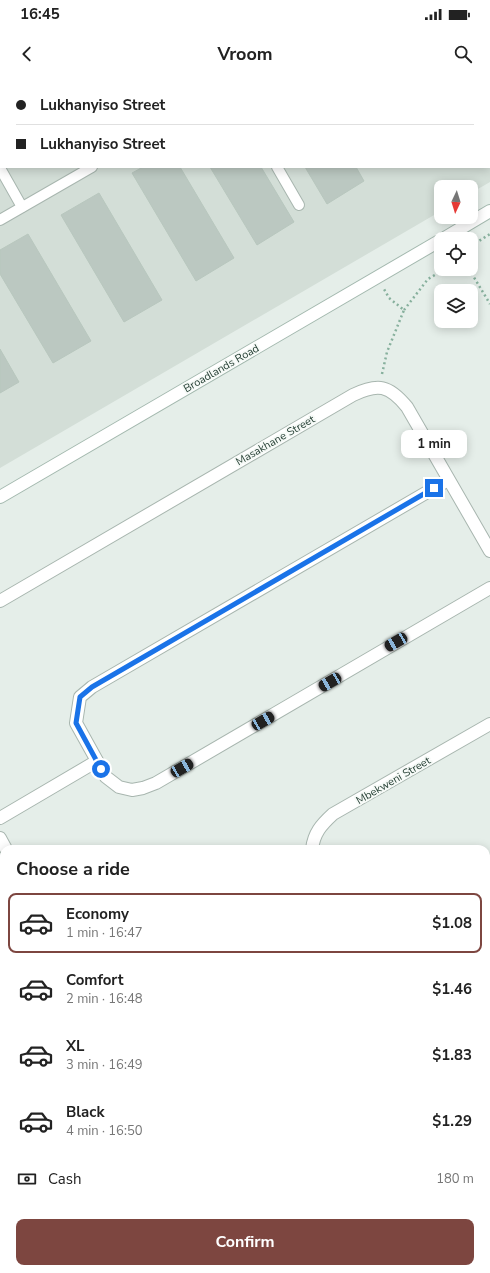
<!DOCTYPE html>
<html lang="en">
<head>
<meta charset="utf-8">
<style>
	:root { --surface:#fff; --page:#f6f6f6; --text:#222; --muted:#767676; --line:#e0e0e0; --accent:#7d4640 }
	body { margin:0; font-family:"Nunito Sans",sans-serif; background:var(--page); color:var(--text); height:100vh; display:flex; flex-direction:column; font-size:15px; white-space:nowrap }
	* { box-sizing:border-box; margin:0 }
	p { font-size:13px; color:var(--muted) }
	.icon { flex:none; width:22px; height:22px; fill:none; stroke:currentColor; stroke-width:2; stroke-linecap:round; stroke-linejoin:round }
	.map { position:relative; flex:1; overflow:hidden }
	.panel { position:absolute; left:0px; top:765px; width:490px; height:428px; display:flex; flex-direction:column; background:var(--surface); border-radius:12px 12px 0 0; box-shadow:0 2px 10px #0003 }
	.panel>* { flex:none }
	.hud { position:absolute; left:0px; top:0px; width:490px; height:88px; box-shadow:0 2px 10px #0003; display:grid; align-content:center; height:88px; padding:0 16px; background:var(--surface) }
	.needle { width:26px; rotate:184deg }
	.controls { position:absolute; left:434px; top:100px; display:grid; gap:8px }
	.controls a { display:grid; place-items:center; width:44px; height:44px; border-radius:8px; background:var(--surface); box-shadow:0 2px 10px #0003; font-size:20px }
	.end { position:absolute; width:18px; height:18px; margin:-9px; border:5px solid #1a73e8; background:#fff; box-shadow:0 0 0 2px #fff }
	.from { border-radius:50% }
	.bubble { position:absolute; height:28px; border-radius:8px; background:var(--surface); box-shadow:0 2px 10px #0003; font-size:13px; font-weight:700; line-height:28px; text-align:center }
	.car { position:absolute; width:12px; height:24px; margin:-12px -6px; border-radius:5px; box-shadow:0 0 3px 1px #0007; background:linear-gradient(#222 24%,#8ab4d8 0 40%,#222 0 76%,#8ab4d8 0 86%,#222 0) }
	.hud b { display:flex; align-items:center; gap:14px; height:38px; font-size:15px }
	.hud b+b { border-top:1px solid var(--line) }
	.hud i { width:10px; height:10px; background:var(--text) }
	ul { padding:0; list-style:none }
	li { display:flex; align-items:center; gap:12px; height:60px; margin:0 8px 6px; padding:0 8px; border:2px solid transparent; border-radius:8px }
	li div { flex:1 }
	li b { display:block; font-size:15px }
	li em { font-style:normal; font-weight:700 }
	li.current { border-color:var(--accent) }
	li>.icon { width:36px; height:36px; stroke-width:1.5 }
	h2 { padding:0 16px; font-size:18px; line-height:48px }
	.pay { display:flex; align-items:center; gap:10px; height:44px; padding:0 16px; font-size:15px }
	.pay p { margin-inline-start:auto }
	.primary-button { display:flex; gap:8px; margin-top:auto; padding:8px 16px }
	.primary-button a { flex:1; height:46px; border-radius:8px; background:var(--accent); color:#fff; font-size:16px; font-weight:700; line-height:46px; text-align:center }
	.status { display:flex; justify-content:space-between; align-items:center; height:28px; padding:0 20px; background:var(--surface); direction:ltr }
	.status svg { height:11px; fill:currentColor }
	header { display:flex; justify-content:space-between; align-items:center; height:52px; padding:0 16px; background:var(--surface); font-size:18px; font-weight:700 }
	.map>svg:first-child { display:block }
	.built { fill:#d3ded7; fill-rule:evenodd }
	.green { fill:#bfdec3 }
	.building { fill:#bbc8c1; stroke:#b8c7be }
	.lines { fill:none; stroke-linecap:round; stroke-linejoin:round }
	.service-casing { stroke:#a8b6af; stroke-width:12 }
	.minor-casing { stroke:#a8b6af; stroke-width:14 }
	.secondary-casing { stroke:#a4b9af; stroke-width:14 }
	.path { stroke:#87b09d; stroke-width:2.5; stroke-dasharray:2 3; stroke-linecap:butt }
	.service { stroke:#fff; stroke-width:10 }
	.minor { stroke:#fff; stroke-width:12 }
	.secondary { stroke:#fff; stroke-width:12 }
	.route { stroke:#1a73e8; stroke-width:5 }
	.labels { text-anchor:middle; stroke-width:3.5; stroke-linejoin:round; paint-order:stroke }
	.street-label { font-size:11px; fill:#253f34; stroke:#f6faf7 }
</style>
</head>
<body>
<div class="status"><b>16:45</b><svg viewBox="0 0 49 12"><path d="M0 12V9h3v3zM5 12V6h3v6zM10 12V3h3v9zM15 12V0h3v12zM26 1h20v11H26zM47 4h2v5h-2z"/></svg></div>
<header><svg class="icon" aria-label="back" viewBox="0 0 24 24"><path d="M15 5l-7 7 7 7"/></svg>Vroom<svg class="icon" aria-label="search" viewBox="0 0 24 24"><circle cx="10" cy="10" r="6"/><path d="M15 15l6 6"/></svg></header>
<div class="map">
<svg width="490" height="1193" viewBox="0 0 490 1193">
	<rect width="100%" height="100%" fill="#e5eee9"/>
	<g class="built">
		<path d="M0 0H490V102L471 113V107H441V131L0 388ZM1 1H489V87H1Z"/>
		<path d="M490 1016V1193H383V1189H486V1018Z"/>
	</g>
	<g class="green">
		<path d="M490 1067V1190L486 1191V1068Z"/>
		<rect x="394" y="1189" width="41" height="4"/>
	</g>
	<g class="building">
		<path d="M0 0H33L34 1H1V31Z"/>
		<path d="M78 0H130V1H79Z"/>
		<rect x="252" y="0" width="51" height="1"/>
		<path d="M143 87H180L234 178 196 201 132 93Z"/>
		<path d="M210 87H261L294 142 257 165Z"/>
		<path d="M305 87H356L364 101 327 124Z"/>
		<path d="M99 113 162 220 124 242 61 135Z"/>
		<path d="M28 154 91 261 53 283 0 194V170Z"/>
		<path d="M0 269 19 302 0 313Z"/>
	</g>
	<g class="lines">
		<defs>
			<g id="service">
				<path d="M51 0V1"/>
				<path d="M227 0 228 1"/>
				<path d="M277 87 299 125"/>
				<path d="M0 88 22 127"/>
				<path d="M0 140 92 87"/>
				<path d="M232 1189 233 1193"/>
			</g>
			<g id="minor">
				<path d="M448 400 92 607 80 617 76 643 106 697 119 707 132 710 143 708 156 703 490 508"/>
				<path d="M0 521 353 315C378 303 389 305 407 327L490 471"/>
				<path d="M0 738 97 681"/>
				<path d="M0 758 6 769"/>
				<path d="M312 769C314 753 321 745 333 734L490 644"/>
				<path d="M486 786 490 784"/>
				<path d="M0 935 4 933"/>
				<path d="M486 938 490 936"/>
				<path d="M0 1078 4 1085"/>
				<path d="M0 1121 4 1118"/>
				<path d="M86 1189 88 1193"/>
				<path d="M358 1189V1193"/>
				<path d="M159 1193 168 1189"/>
			</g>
			<g id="secondary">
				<path d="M443 159 490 131"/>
				<path d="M0 417 441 160"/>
			</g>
		</defs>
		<use href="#service" class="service-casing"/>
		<use href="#minor" class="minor-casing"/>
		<use href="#secondary" class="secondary-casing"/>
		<g class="path">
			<path d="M471 166 490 154"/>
			<path d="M469 189 490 224"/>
			<path d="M404 230 428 199 445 189"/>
			<path d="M382 294 387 272 404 230 389 218 384 209"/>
		</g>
		<use href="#service" class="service"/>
		<use href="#minor" class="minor"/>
		<use href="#secondary" class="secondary"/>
	</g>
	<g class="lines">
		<path class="route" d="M101 689 76 643 80 617 92 607 434 408"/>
	</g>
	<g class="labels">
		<g class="street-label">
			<text transform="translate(221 288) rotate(-30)" y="4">Broadlands Road</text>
			<text transform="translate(275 360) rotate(-30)" y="4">Masakhane Street</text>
			<text transform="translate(393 700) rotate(-30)" y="4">Mbekweni Street</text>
		</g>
	</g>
</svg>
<div class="controls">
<a><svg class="needle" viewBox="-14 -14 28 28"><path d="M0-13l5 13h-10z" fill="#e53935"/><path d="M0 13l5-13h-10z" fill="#767676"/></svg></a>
<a><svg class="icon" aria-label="locate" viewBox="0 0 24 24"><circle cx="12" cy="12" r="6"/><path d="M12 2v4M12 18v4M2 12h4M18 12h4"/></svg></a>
<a><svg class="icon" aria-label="layers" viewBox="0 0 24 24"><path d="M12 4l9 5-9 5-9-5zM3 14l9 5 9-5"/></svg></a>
</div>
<i class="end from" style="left:101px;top:689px"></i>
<i class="end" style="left:434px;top:408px"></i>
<div class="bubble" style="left:401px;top:350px;width:66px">1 min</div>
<i class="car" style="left:396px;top:562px;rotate:240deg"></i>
<i class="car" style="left:330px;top:602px;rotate:240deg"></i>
<i class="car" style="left:263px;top:641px;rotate:60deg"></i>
<i class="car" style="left:182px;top:688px;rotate:60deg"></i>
<div class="hud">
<b><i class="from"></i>Lukhanyiso Street</b>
<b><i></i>Lukhanyiso Street</b>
</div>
<section class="panel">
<h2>Choose a ride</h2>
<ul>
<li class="current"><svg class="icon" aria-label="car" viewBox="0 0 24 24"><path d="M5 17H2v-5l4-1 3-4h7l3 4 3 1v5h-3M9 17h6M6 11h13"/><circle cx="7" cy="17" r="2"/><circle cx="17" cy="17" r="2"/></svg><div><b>Economy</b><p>1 min · 16:47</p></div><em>$1.08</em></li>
<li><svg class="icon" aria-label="car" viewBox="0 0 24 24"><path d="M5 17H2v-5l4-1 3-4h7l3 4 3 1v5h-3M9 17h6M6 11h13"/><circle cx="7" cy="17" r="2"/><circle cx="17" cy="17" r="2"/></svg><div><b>Comfort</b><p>2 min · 16:48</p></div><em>$1.46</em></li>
<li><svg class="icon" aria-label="car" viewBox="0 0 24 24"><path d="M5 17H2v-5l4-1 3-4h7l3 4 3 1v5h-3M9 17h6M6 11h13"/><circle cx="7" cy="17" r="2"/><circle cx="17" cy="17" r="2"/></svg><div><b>XL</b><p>3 min · 16:49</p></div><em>$1.83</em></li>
<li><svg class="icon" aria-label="car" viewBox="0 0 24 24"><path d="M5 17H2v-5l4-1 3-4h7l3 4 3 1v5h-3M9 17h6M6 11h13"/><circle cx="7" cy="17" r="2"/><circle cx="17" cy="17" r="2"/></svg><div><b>Black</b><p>4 min · 16:50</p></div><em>$1.29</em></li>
</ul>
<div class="pay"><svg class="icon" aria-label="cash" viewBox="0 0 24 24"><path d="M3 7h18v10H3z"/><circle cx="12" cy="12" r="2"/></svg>Cash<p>180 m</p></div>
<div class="primary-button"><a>Confirm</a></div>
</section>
</div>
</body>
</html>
